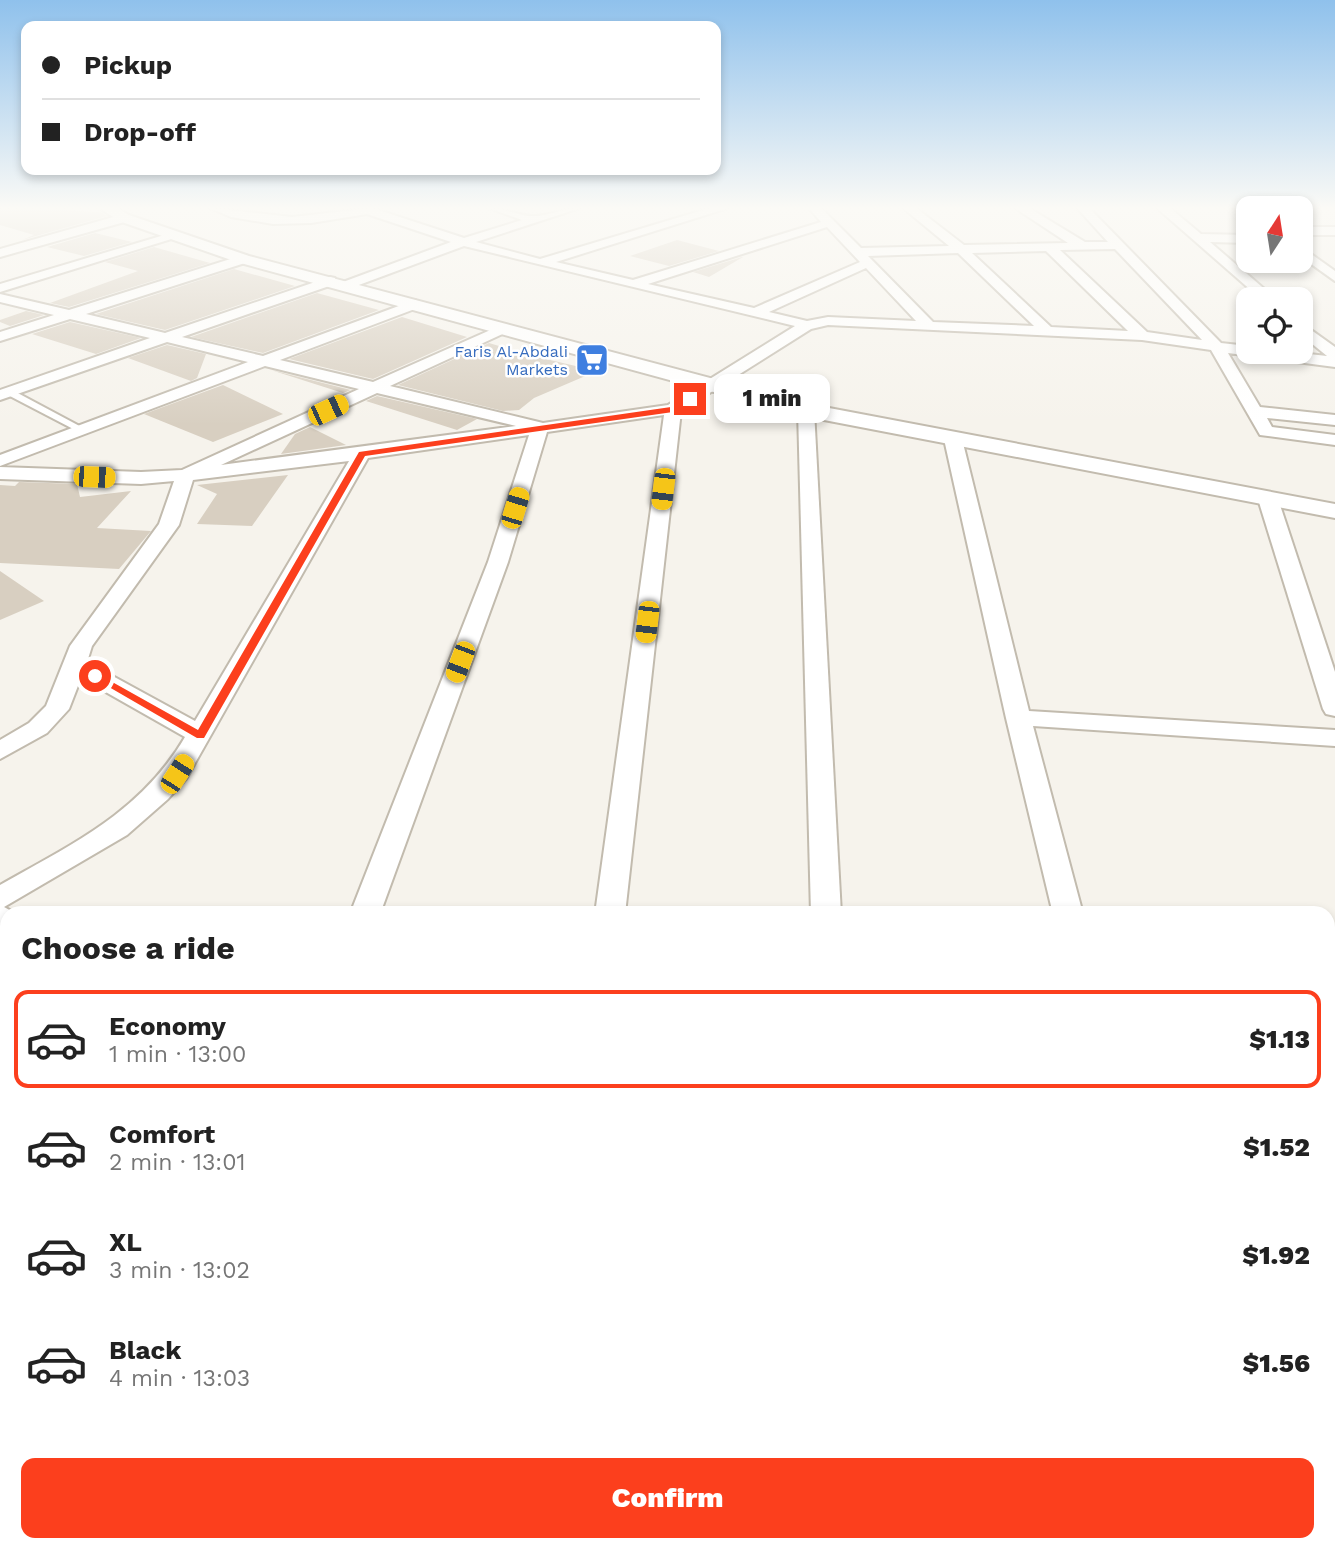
<!DOCTYPE html>
<html lang="en">
<head>
<meta charset="utf-8">
<style>
	:root { --surface:#fff; --page:#f2f2f2; --text:#222; --muted:#767676; --line:#e0e0e0; --accent:#fc3f1d }
	body { margin:0; font-family:"Work Sans",sans-serif; background:var(--page); color:var(--text); height:100vh; display:flex; flex-direction:column; font-size:26px; white-space:nowrap }
	* { box-sizing:border-box; margin:0 }
	p { font-size:23px; color:var(--muted) }
	.icon { flex:none; width:38px; height:38px; fill:none; stroke:currentColor; stroke-width:2; stroke-linecap:round; stroke-linejoin:round }
	.map { position:relative; flex:1; overflow:hidden }
	.details { position:absolute; left:0px; top:906px; width:1335px; height:646px; display:flex; flex-direction:column; background:var(--surface); border-radius:21px 21px 0 0; box-shadow:0 4px 10px #0003 }
	.details>* { flex:none }
	.hud { position:absolute; left:21px; top:21px; width:700px; height:154px; border-radius:14px; box-shadow:0 4px 10px #0003; display:grid; align-content:center; height:154px; padding:0 21px; background:var(--surface) }
	.needle { width:46px; rotate:12deg }
	.controls { position:absolute; left:1236px; top:196px; display:grid; gap:14px }
	.controls a { display:grid; place-items:center; width:77px; height:77px; border-radius:14px; background:var(--surface); box-shadow:0 4px 10px #0003; font-size:35px }
	.end { position:absolute; width:32px; height:32px; margin:-16px; border:9px solid #fc3f1d; background:#fff; box-shadow:0 0 0 4px #fff }
	.from { border-radius:50% }
	.bubble { position:absolute; height:49px; border-radius:14px; background:var(--surface); box-shadow:0 4px 10px #0003; font-size:23px; font-weight:800; line-height:49px; text-align:center }
	.car { position:absolute; width:21px; height:42px; margin:-21px -10px; border-radius:9px; box-shadow:0 0 5px 2px #0007; background:linear-gradient(#f5c518 24%,#345 0 40%,#f5c518 0 76%,#345 0 86%,#f5c518 0) }
	.hud b { display:flex; align-items:center; gap:24px; height:66px; font-size:26px }
	.hud b+b { border-top:2px solid var(--line) }
	.hud i { width:18px; height:18px; background:var(--text) }
	ul { padding:0; list-style:none }
	li { display:flex; align-items:center; gap:21px; height:98px; margin:0 14px 10px; padding:0 7px; border:4px solid transparent; border-radius:14px }
	li div { flex:1 }
	li b { display:block; font-size:26px }
	li em { font-style:normal; font-weight:800 }
	li.active { border-color:var(--accent) }
	li>.icon { width:63px; height:63px; stroke-width:1.5 }
	h2 { padding:0 21px; font-size:32px; line-height:84px }
	.button { display:flex; gap:14px; margin-top:auto; padding:14px 21px }
	.button a { flex:1; height:80px; border-radius:14px; background:var(--accent); color:#fff; font-size:28px; font-weight:800; line-height:80px; text-align:center }
	.map>svg:first-child { display:block }
	.building { fill:#d8cfc1 }
	.lines { fill:none; stroke-linecap:round; stroke-linejoin:round }
	.service-casing { stroke:#c2bbae; stroke-width:4 }
	.minor-casing { stroke:#c2bbae; stroke-width:4 }
	.tertiary-casing { stroke:#c2bbae; stroke-width:4 }
	.service { fill:#fff; fill-rule:evenodd }
	.minor { fill:#fff; fill-rule:evenodd }
	.tertiary { fill:#fff; fill-rule:evenodd }
	.route { fill:#fc3f1d }
	.labels { text-anchor:middle; stroke-width:5; stroke-linejoin:round; paint-order:stroke }
	.far-shop-label { font-size:16px; fill:#366cbe; stroke:#fff; text-anchor:end }
</style>
</head>
<body>
<div class="map">
<svg width="1335" height="1551" viewBox="0 0 1335 1551">
	<rect width="100%" height="100%" fill="#f6f3ec"/>
	<g class="building">
		<path d="M0 208 101 212 107 216 22 240 34 235 0 225Z"/>
		<path d="M95 233 132 242 84 256 47 247Z"/>
		<path d="M677 240 719 251 669 266 630 256Z"/>
		<path d="M154 247 210 263 69 307 50 303 138 271 105 262Z"/>
		<path d="M743 257 709 277 693 272 742 257Z"/>
		<path d="M234 269 295 286 165 330 96 314Z"/>
		<path d="M317 293 379 310 263 353 191 337Z"/>
		<path d="M26 311 44 315 10 326 0 322V320Z"/>
		<path d="M402 317 467 337 373 379 289 359Z"/>
		<path d="M70 322 141 338 96 354 32 334Z"/>
		<path d="M489 343 533 356 597 371 534 398 519 410 503 411 398 385Z"/>
		<path d="M167 345 206 354 197 378 191 381 128 358Z"/>
		<path d="M271 370 351 390 343 393Z"/>
		<path d="M223 385 283 414 213 442 144 414Z"/>
		<path d="M377 396 477 419 457 430 366 401Z"/>
		<path d="M310 427 346 445 281 454 295 434Z"/>
		<path d="M288 475 252 526 197 524 217 494 197 485Z"/>
		<path d="M19 482 77 484 80 497 131 491 97 528 151 531 119 569 0 563V485L15 486Z"/>
		<path d="M0 571 44 601 0 620Z"/>
	</g>
	<g class="lines">
		<defs>
			<path id="service" d="M6 390H12L87 430 79 432 6 394Z"/>
			<g id="minor">
				<path d="M210 208 292 217 372 208 464 238 522 220 489 208C506 208 522 217 534 216 549 216 563 208 580 208L476 242 540 259 710 208H728L556 262 633 280 821 222 809 208H821L861 248 949 246 903 208H916L964 245 1068 243 1015 208H1029L1085 242H1108L1077 208H1089L1221 343 1248 346V352H1291L1327 356 1300 334V322L1335 347V367L1228 353 1260 407 1335 415V425L1267 418 1272 427 1335 435V445L1260 435 1211 350 1142 340 828 325 811 329 681 411 625 914H595L664 415 547 432 508 562 380 914H350L488 562 529 435 368 458 186 779 168 799 127 835 4 907 17 914H7V933L0 931V885C74 843 141 812 185 737L81 678 69 709 47 733 0 759V740L29 723 46 706 70 646 159 524 174 481 141 484 0 479V467L141 472 182 470 359 389 265 366 0 466V455L248 362 167 342 0 400V390L150 338 70 319 0 341V332L54 315 0 302V294L69 310 243 255 248 256V262L86 314 165 333 330 277 335 278V284L182 337 263 356 415 300 422 304 420 307 280 360 373 382 504 324 511 328 509 331 390 386 543 423 668 405 795 326 464 246 348 289 343 288V282L451 242 367 214 311 223 273 224 231 217ZM827 227 860 262 754 308 648 284ZM1115 249 1202 340 1147 332 1060 250ZM1046 251 1128 331 1051 327 972 253ZM958 253 1034 326 933 322 868 256ZM866 268 916 321 828 317 807 321 769 312ZM377 393 516 426 221 465ZM349 461 195 721 87 662 92 646 179 525 193 480Z"/>
				<path d="M1157 208H1170L1201 234 1248 235V243L1210 242 1276 299H1261Z"/>
				<path d="M1237 208H1252H1248V214Z"/>
				<path d="M124 214 128 215V221L0 257V249Z"/>
				<rect x="1300" y="227" width="35" height="8"/>
				<path d="M171 233 181 236 0 292V284Z"/>
				<path d="M1300 246 1335 271V281L1300 256Z"/>
				<path d="M806 405 814 410 841 914H811L798 410Z"/>
				<path d="M953 434 962 439 1029 711 1335 730V746L1033 726 1083 914H1053L1006 718 944 439Z"/>
				<path d="M1268 493 1278 499 1335 672V716L1326 714 1323 709 1258 499Z"/>
				<path d="M112 1545H158L156 1551H110Z"/>
				<path d="M500 1545H546L545 1551H499Z"/>
				<path d="M831 1545H877L878 1551H832Z"/>
				<path d="M1224 1545H1270L1271 1551H1225Z"/>
			</g>
			<path id="tertiary" d="M100 208H117L129 215 249 256 808 404 1335 504V518L798 415 237 262 119 221Z"/>
		</defs>
		<use href="#service" class="service-casing"/>
		<use href="#minor" class="minor-casing"/>
		<use href="#tertiary" class="tertiary-casing"/>
		<use href="#service" class="service"/>
		<use href="#minor" class="minor"/>
		<use href="#tertiary" class="tertiary"/>
	</g>
	<linearGradient id="sky" x2="0" y2="1"><stop stop-color="#8fc1ec"/><stop offset="0.49" stop-color="#fbfaf6"/><stop offset="1" stop-color="#fbfaf6" stop-opacity="0"/></linearGradient>
	<rect width="1335" height="425" fill="url(#sky)"/>
	<path class="route" d="M688 398 694 399 673 412 365 456 204 738H197L90 676 98 674 198 730 359 452 671 407Z"/>
	<defs>
		<symbol id="supermarket-square" viewBox="-11 -11 22 22"><rect x="-9" y="-9" width="18" height="18" rx="4" fill="#3f7fe0" stroke="#fff"/><path d="M-6-5.5h2.5l.6 2H6L4.5 2H-2.5L-4.4-4H-6ZM-1.5 3.2a1.3 1.3 0 1 0 .1 0ZM3 3.2a1.3 1.3 0 1 0 .1 0Z" fill="#fff"/></symbol>
	</defs>
	<g fill-rule="evenodd">
		<use href="#supermarket-square" x="573" y="341" width="38" height="38"/>
	</g>
	<g class="labels">
		<g class="far-shop-label">
			<text x="568" y="357">Faris Al-Abdali<tspan x="568" dy="18">Markets</tspan></text>
		</g>
	</g>
</svg>
<div class="controls">
<a><svg class="needle" viewBox="-14 -14 28 28"><path d="M0-13l5 13h-10z" fill="#e53935"/><path d="M0 13l5-13h-10z" fill="#767676"/></svg></a>
<a><svg class="icon" aria-label="locate" viewBox="0 0 24 24"><circle cx="12" cy="12" r="6"/><path d="M12 2v4M12 18v4M2 12h4M18 12h4"/></svg></a>
</div>
<i class="end from" style="left:95px;top:676px"></i>
<i class="end" style="left:690px;top:399px"></i>
<div class="bubble" style="left:714px;top:374px;width:116px">1 min</div>
<i class="car" style="left:328px;top:410px;rotate:65deg"></i>
<i class="car" style="left:94px;top:477px;rotate:92deg"></i>
<i class="car" style="left:663px;top:489px;rotate:187deg"></i>
<i class="car" style="left:515px;top:508px;rotate:17deg"></i>
<i class="car" style="left:647px;top:622px;rotate:187deg"></i>
<i class="car" style="left:460px;top:662px;rotate:201deg"></i>
<i class="car" style="left:177px;top:774px;rotate:33deg"></i>
<div class="hud">
<b><i class="from"></i>Pickup</b>
<b><i></i>Drop-off</b>
</div>
<section class="details">
<h2>Choose a ride</h2>
<ul>
<li class="active"><svg class="icon" aria-label="car" viewBox="0 0 24 24"><path d="M5 17H2v-5l4-1 3-4h7l3 4 3 1v5h-3M9 17h6M6 11h13"/><circle cx="7" cy="17" r="2"/><circle cx="17" cy="17" r="2"/></svg><div><b>Economy</b><p>1 min · 13:00</p></div><em>$1.13</em></li>
<li><svg class="icon" aria-label="car" viewBox="0 0 24 24"><path d="M5 17H2v-5l4-1 3-4h7l3 4 3 1v5h-3M9 17h6M6 11h13"/><circle cx="7" cy="17" r="2"/><circle cx="17" cy="17" r="2"/></svg><div><b>Comfort</b><p>2 min · 13:01</p></div><em>$1.52</em></li>
<li><svg class="icon" aria-label="car" viewBox="0 0 24 24"><path d="M5 17H2v-5l4-1 3-4h7l3 4 3 1v5h-3M9 17h6M6 11h13"/><circle cx="7" cy="17" r="2"/><circle cx="17" cy="17" r="2"/></svg><div><b>XL</b><p>3 min · 13:02</p></div><em>$1.92</em></li>
<li><svg class="icon" aria-label="car" viewBox="0 0 24 24"><path d="M5 17H2v-5l4-1 3-4h7l3 4 3 1v5h-3M9 17h6M6 11h13"/><circle cx="7" cy="17" r="2"/><circle cx="17" cy="17" r="2"/></svg><div><b>Black</b><p>4 min · 13:03</p></div><em>$1.56</em></li>
</ul>
<div class="button"><a>Confirm</a></div>
</section>
</div>
</body>
</html>
